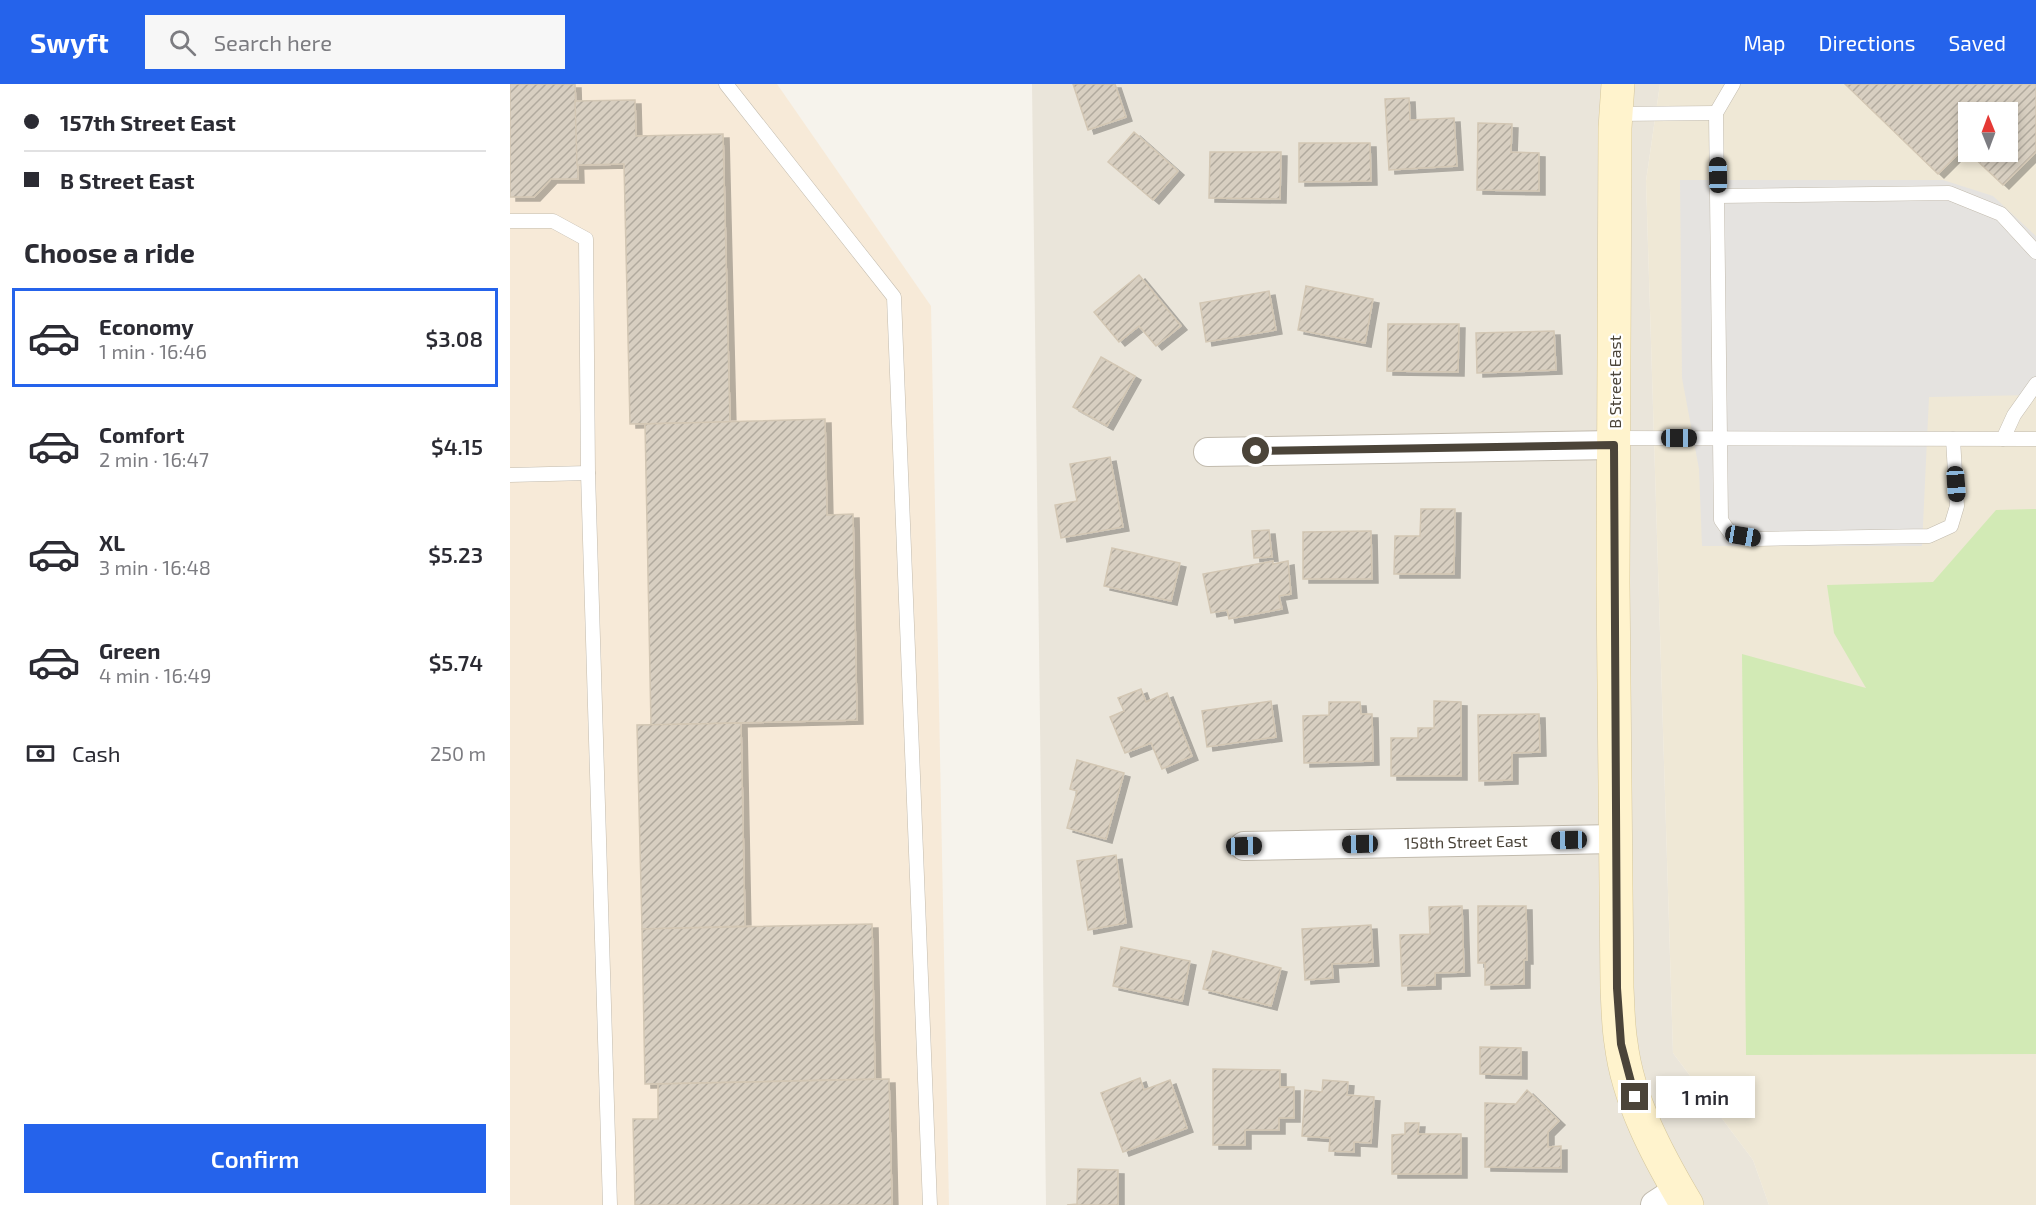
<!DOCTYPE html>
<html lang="en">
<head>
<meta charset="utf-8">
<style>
	:root { --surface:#fff; --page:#f7f7f7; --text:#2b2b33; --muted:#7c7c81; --line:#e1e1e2; --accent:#2563eb }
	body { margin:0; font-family:"Exo 2",sans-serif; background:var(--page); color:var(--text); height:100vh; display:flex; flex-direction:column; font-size:22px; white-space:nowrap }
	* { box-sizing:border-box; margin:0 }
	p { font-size:20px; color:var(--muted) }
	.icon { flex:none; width:33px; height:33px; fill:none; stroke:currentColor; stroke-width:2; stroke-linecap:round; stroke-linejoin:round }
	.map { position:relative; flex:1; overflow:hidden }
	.details { display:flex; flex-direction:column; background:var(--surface); width:510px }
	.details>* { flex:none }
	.guide { display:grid; align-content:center; height:132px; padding:0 24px; background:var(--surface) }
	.needle { width:39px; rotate:359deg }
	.buttons { position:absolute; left:1448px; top:18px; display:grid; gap:12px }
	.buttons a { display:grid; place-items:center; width:60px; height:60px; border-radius:0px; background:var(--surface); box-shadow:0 3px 9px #0003; font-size:30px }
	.end { position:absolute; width:27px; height:27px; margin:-14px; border:8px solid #4b4439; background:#fff; box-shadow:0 0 0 3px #fff }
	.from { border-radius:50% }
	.bubble { position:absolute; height:42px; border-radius:0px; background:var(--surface); box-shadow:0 3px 9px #0003; font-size:20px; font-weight:600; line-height:42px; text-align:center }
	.car { position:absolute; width:18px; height:36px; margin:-18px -9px; border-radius:8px; box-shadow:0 0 4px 2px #0007; background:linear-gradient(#222 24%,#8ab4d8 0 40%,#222 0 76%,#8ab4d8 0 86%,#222 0) }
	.guide b { display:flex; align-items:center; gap:21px; height:57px; font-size:22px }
	.guide b+b { border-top:2px solid var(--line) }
	.guide i { width:15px; height:15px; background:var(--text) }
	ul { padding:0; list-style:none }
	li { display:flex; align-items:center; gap:18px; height:99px; margin:0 12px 9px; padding:0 12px; border:3px solid transparent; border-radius:0px }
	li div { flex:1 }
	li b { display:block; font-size:22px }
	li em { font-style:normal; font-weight:600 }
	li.selected { border-color:var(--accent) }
	li>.icon { width:54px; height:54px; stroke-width:1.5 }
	h2 { padding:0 24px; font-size:27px; line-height:72px }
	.pay { display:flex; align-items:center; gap:15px; height:66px; padding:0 24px; font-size:22px }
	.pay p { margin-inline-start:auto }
	.action { display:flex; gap:12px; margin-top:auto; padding:12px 24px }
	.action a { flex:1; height:69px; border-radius:0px; background:var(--accent); color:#fff; font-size:24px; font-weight:600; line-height:69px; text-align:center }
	header { display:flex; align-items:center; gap:36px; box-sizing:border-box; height:84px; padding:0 30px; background:var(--accent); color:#fff }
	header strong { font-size:28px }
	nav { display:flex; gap:33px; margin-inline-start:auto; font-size:21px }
	.search { width:420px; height:54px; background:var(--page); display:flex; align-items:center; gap:15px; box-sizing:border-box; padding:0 21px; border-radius:0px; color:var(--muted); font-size:22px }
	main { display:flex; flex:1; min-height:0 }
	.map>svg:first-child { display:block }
	.residential { fill:#eae5da }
	.commercial { fill:#f7ead8 }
	.education { fill:#efe8d6; fill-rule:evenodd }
	.green { fill:#d2eab5 }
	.parking { fill:#e5e3e0 }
	.building { fill:url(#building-hatch); stroke:#d3c7b4; stroke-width:1.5; filter:url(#shadow) }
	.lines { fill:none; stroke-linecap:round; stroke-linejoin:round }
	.lane-casing { stroke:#c2bbae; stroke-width:15 }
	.street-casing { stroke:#c2bbae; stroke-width:30 }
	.secondary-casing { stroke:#d6c79b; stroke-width:34 }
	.lane { stroke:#fff; stroke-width:14 }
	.street { stroke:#fff; stroke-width:28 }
	.secondary { stroke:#fff3cd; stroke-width:33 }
	.route { stroke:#4b4439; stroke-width:8 }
	.labels { text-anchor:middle; stroke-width:4.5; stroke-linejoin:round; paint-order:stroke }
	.street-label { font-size:16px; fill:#4b4439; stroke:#fff }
</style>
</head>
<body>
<header>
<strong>Swyft</strong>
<div class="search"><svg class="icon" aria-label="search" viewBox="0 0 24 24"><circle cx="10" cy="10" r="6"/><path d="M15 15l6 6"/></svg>Search here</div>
<nav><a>Map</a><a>Directions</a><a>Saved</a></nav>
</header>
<main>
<section class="details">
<div class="guide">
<b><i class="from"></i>157th Street East</b>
<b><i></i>B Street East</b>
</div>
<h2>Choose a ride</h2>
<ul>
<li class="selected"><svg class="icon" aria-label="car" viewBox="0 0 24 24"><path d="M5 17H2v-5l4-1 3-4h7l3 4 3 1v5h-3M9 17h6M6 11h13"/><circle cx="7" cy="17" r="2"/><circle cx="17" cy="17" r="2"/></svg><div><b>Economy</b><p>1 min · 16:46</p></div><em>$3.08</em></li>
<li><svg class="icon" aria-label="car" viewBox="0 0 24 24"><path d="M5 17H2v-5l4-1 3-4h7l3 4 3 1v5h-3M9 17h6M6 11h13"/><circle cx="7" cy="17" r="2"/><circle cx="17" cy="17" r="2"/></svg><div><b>Comfort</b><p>2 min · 16:47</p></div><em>$4.15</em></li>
<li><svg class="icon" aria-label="car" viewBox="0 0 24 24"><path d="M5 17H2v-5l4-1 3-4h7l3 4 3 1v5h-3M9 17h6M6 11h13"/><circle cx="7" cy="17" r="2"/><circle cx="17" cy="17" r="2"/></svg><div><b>XL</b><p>3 min · 16:48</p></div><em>$5.23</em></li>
<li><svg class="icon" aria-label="car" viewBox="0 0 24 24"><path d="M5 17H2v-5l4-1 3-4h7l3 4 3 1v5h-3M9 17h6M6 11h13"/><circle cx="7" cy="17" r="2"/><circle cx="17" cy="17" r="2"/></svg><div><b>Green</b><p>4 min · 16:49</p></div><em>$5.74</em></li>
</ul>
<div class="pay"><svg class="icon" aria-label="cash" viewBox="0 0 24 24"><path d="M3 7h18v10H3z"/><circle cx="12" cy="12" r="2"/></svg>Cash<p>250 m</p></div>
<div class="action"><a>Confirm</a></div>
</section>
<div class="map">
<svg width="1526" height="1121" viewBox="0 0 1526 1121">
	<defs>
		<pattern id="building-hatch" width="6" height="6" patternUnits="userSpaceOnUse" patternTransform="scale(1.5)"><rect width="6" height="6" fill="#d8cfc1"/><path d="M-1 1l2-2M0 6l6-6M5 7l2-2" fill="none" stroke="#b1aa9e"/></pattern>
		<filter id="shadow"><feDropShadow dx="6" dy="4" stdDeviation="0" flood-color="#0004"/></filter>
	</defs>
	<rect width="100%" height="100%" fill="#f6f3ec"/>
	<path class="residential" d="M522 0H1150L1136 97 1163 969 1243 1076 1259 1121H536Z"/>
	<path class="commercial" d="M0 0H267L421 222 439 1121H0Z"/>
	<path class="education" d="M1150 0H1526V1121H1259L1243 1076 1163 969 1136 97ZM1458 28H1497V68H1458Z"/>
	<path class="green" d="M1526 425V970L1236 971 1232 570 1356 604 1324 549 1317 501 1423 498 1486 426Z"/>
	<path class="parking" d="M1170 96H1433L1483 112 1526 152V311L1419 313 1412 462H1192L1189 385 1172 294Z"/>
	<g class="building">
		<path d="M0 0H65L68 95H41L24 113H0Z"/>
		<path d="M563 0H605L616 33 578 46Z"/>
		<path d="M1335 0H1526V68L1493 101 1458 68H1497V28H1458V67L1454 64 1428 90Z"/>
		<path d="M899 14 900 36 944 34 947 82 879 86 875 15Z"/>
		<path d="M125 16 126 52 213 50 220 338 120 340 114 80 67 81 65 17Z"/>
		<path d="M968 39 1002 40 1001 68 1029 69V107L967 106Z"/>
		<path d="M624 48 668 87 643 116 598 78Z"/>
		<path d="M789 59H860L861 97 789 98Z"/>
		<path d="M700 68H771L770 115 699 114Z"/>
		<path d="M629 191 671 242 646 262 629 242 609 258 584 228Z"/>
		<path d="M796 202 863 215 855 259 788 246Z"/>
		<path d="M759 207 766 246 696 258 690 219Z"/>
		<path d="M878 240H949L948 288 877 287Z"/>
		<path d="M1044 247 1046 286 967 289 966 249Z"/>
		<path d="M591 273 625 292 597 342 563 323Z"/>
		<path d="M315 335 317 431 343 430 347 636 141 641 135 340Z"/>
		<path d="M600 373 613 443 551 454 545 421 567 417 560 380Z"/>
		<path d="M911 425H945L944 490H884L885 452H910Z"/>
		<path d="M759 446 762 473 744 474 742 447Z"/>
		<path d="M861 447 862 495H793V448Z"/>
		<path d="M602 464 670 479 661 517 594 502Z"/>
		<path d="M763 477V480L778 477 781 510 769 512 772 525 719 535 717 526 701 529 693 490Z"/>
		<path d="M631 605 636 618 657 609 682 672 652 685 641 659 615 669 600 633 614 627 608 614Z"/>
		<path d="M761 617 766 653 697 663 692 627Z"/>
		<path d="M924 617 951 618V692H881V654H908V644H924Z"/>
		<path d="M819 618H850L851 630H862L863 677 794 679 793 632 819 631Z"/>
		<path d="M1029 630 1030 668 1002 669V696L969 697 968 631Z"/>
		<path d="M231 639 235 842 132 845 127 641Z"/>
		<path d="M567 676 614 689 596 755 557 744 567 707 560 705Z"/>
		<path d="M606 771 616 839 578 846 567 777Z"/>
		<path d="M952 822 954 888 925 889V901L892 902 890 851 920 850 919 823Z"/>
		<path d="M968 822H1016L1017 876H1014V900L975 901V879H968Z"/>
		<path d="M362 840 365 995 135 1000 132 845Z"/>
		<path d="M861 841 863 878 822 880 823 894 795 896 792 845Z"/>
		<path d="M611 863 680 877 672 917 603 902Z"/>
		<path d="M703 867 771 884 761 922 693 905Z"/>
		<path d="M970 963 1011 964V991L970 990Z"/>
		<path d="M703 985 770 986V1003H784V1034H769V1046H735V1061H703Z"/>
		<path d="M630 994 634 1006 660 996 677 1044 613 1068 591 1009Z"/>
		<path d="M379 995 382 1121H125L123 1035H148V1000Z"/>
		<path d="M813 996 838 998 837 1011 864 1013 861 1059 844 1058V1068L819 1067 820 1054 792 1052 795 1006 812 1008Z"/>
		<path d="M1017 1006 1049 1037 1038 1048V1063L1051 1062V1084L975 1083V1019L1006 1020Z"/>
		<path d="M895 1039H909L908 1050H951V1090H882V1051L895 1050Z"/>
		<path d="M568 1085 608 1086V1121H557L567 1120Z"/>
	</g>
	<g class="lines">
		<defs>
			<g id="lane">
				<path d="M216 0 384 213 420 1121"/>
				<path d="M1223 0 1206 29 1211 436 1221 450 1246 455 1419 452 1441 442 1447 422 1443 355"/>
				<path d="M1106 30 1206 29"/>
				<path d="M1208 112 1439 109 1491 130 1526 168"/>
				<path d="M0 137H43L76 155 78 389 100 1121"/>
				<path d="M1105 354 1526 355"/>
				<path d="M1493 355 1504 331 1526 300"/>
				<path d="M0 391 78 389"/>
			</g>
			<g id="street">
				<path d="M698 368 1104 361"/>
				<path id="s1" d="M734 762 1105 755"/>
				<path d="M1145 1121 1168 1106"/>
			</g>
			<path id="secondary" d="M1108 0 1105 44 1103 498 1107 904C1108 922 1108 941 1111 959 1118 1017 1148 1072 1177 1121"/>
		</defs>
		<use href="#lane" class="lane-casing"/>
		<use href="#street" class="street-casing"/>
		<use href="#secondary" class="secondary-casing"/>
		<use href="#lane" class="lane"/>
		<use href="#street" class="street"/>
		<use href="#secondary" class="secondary"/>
	</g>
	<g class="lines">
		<path class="route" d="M746 367 1104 361 1107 904 1111 960 1125 1013"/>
	</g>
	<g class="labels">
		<g class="street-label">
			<text transform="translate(1105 298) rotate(-90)" y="6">B Street East</text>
			<text dy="6" stroke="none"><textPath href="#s1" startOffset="222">158th Street East</textPath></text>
		</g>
	</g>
</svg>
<div class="buttons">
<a><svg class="needle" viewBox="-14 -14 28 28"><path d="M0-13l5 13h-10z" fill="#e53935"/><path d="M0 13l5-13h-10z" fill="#7c7c81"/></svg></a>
</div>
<i class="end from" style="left:746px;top:367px"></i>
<i class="end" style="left:1125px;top:1013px"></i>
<div class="bubble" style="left:1146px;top:992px;width:99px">1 min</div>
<i class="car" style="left:1208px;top:91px;rotate:359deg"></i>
<i class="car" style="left:1169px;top:354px;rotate:90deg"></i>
<i class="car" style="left:1446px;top:400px;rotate:176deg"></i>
<i class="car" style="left:1233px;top:452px;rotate:100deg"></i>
<i class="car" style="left:1059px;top:756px;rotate:269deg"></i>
<i class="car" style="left:850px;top:760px;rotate:269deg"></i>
<i class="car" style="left:734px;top:762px;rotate:89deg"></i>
</div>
</main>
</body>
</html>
